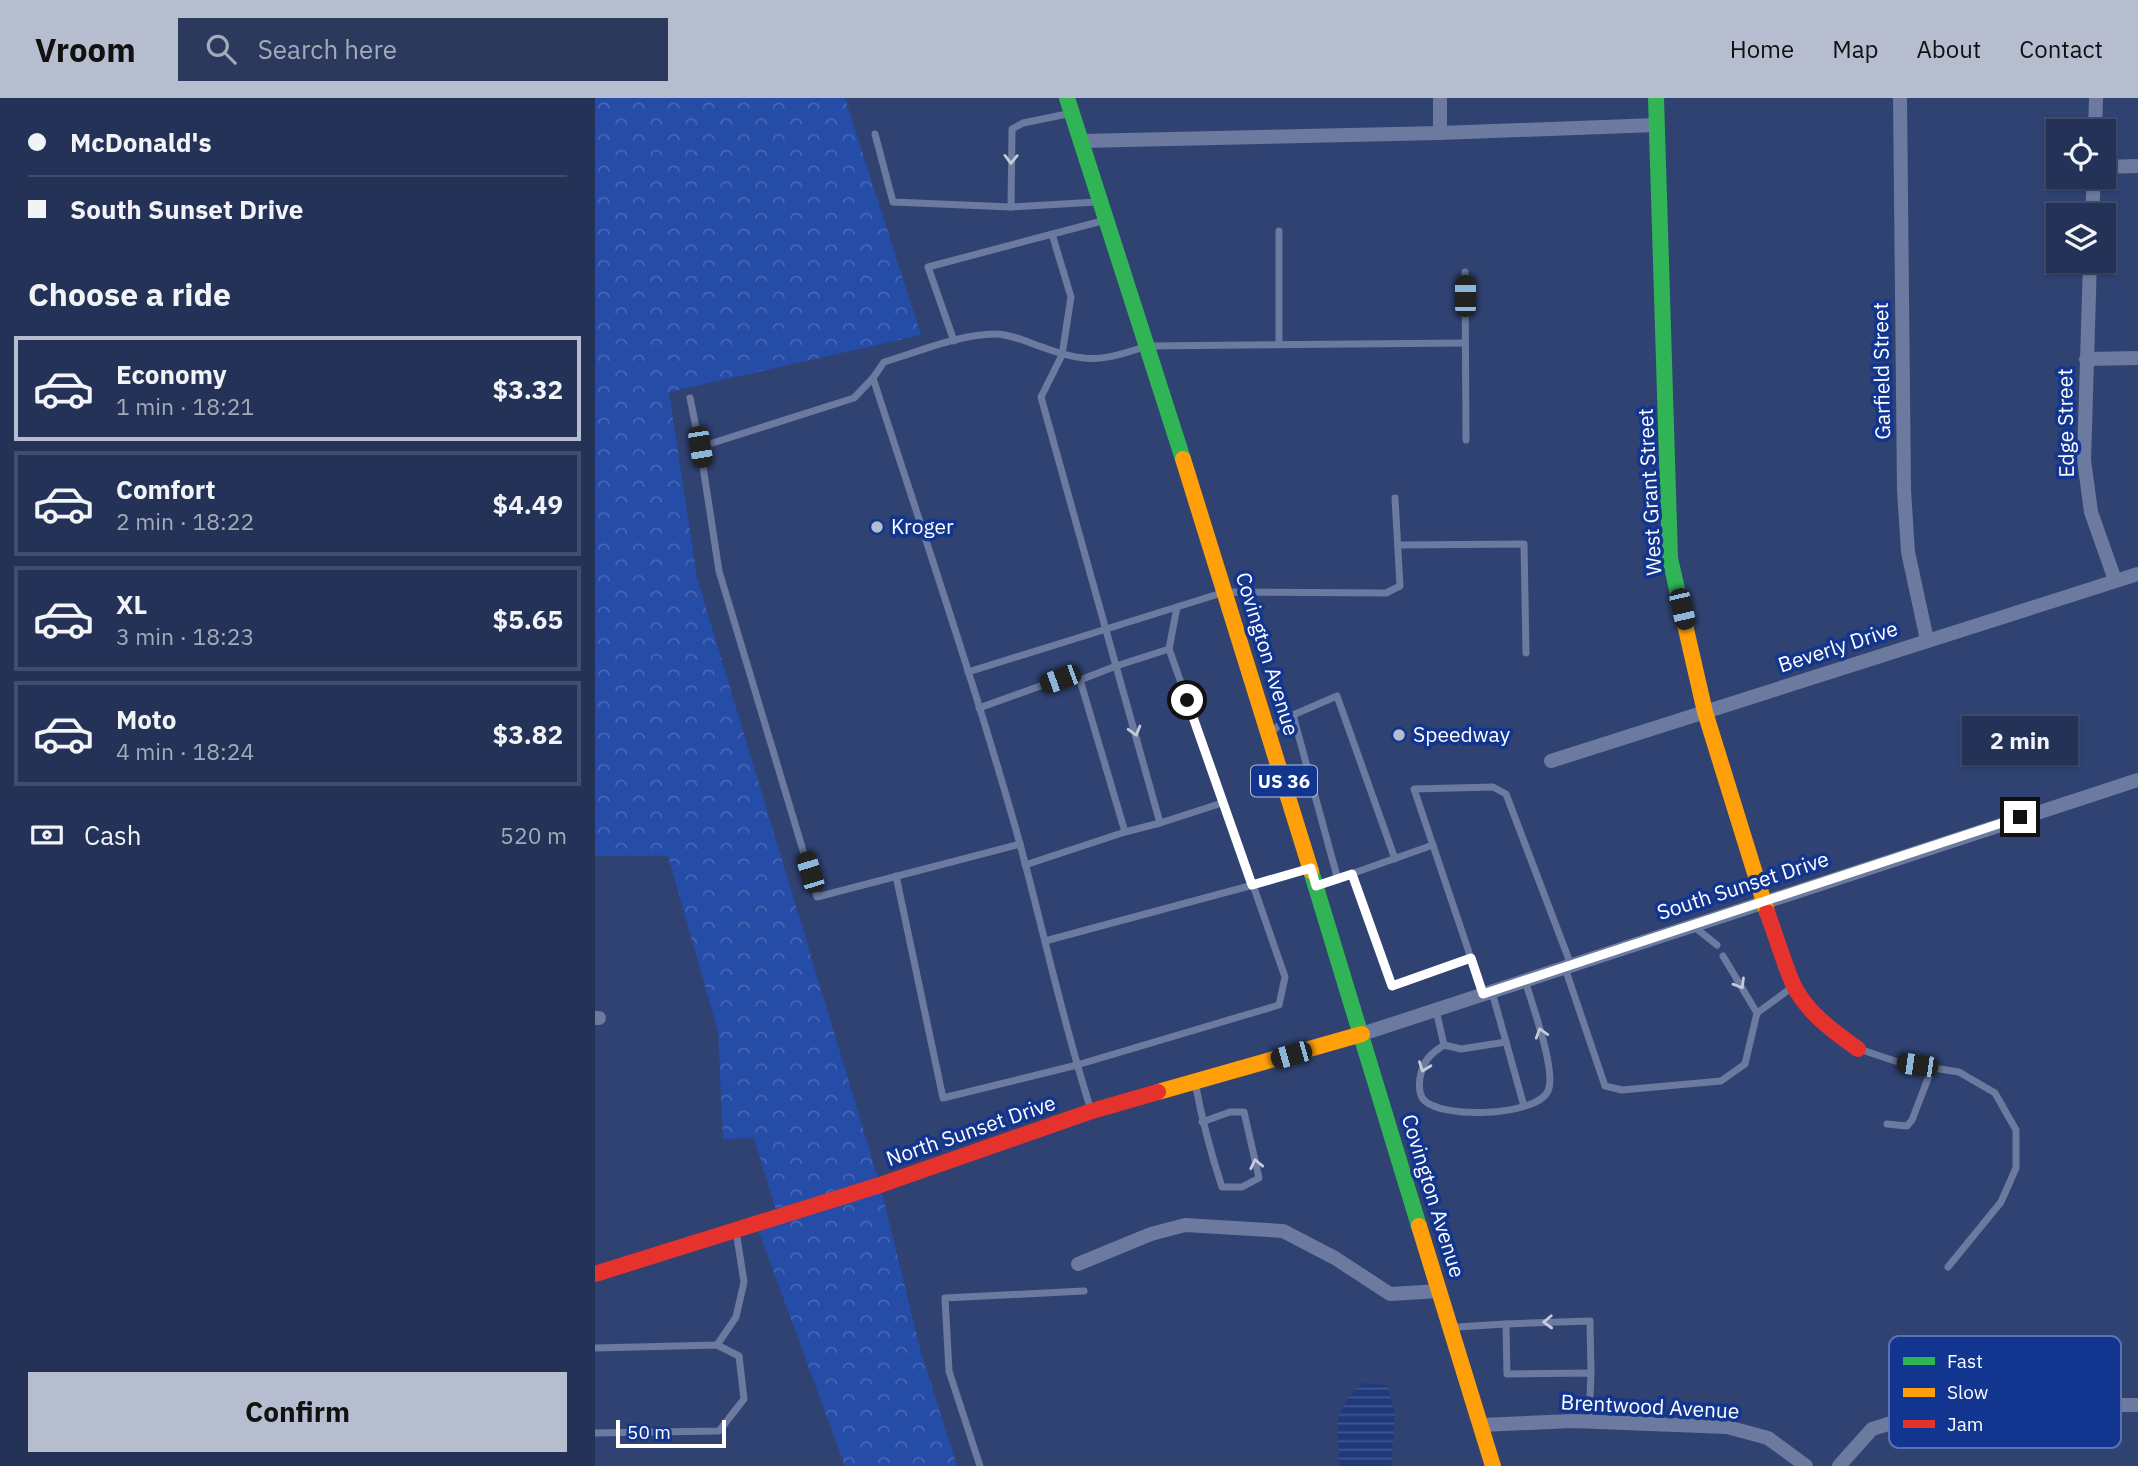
<!DOCTYPE html>
<html lang="en">
<head>
<meta charset="utf-8">
<style>
	:root { --surface:#233256; --page:#2b3a5c; --text:#f1f3f6; --muted:#a3aab9; --line:#404d6c; --accent:#b6bdce }
	body { margin:0; font-family:"IBM Plex Sans",sans-serif; background:var(--page); color:var(--text); height:100vh; display:flex; flex-direction:column; font-size:26px; white-space:nowrap }
	* { box-sizing:border-box; margin:0 }
	p { font-size:23px; color:var(--muted) }
	.icon { flex:none; width:38px; height:38px; fill:none; stroke:currentColor; stroke-width:2; stroke-linecap:round; stroke-linejoin:round }
	.map { position:relative; flex:1; overflow:hidden }
	.panel { display:flex; flex-direction:column; background:var(--surface); width:595px }
	.panel>* { flex:none }
	.guide { display:grid; align-content:center; height:154px; padding:0 28px; background:var(--surface) }
	.controls { position:absolute; left:1451px; top:21px; display:grid; gap:14px }
	.controls a { display:grid; place-items:center; width:70px; height:70px; border-radius:0px; background:var(--surface); box-shadow:0 2px 5px #0004,0 0 0 2px var(--line); font-size:35px }
	.scale { position:absolute; left:21px; bottom:18px; width:110px; box-sizing:border-box; padding-left:7px; border:4px solid #fff; border-top:0; font-size:19px; line-height:24px; white-space:nowrap; color:#fff; -webkit-text-stroke:5px #12358f; paint-order:stroke }
	.end { position:absolute; width:32px; height:32px; margin:-16px; border:9px solid #fff; background:#111; box-shadow:0 0 0 4px #111 }
	.from { border-radius:50% }
	.bubble { position:absolute; height:49px; border-radius:0px; background:var(--surface); box-shadow:0 2px 5px #0004,0 0 0 2px var(--line); font-size:23px; font-weight:800; line-height:49px; text-align:center }
	.car { position:absolute; width:21px; height:42px; margin:-21px -10px; border-radius:9px; box-shadow:0 0 5px 2px #0007; background:linear-gradient(#222 24%,#8ab4d8 0 40%,#222 0 76%,#8ab4d8 0 86%,#222 0) }
	.guide b { display:flex; align-items:center; gap:24px; height:66px; font-size:26px }
	.guide b+b { border-top:2px solid var(--line) }
	.guide i { width:18px; height:18px; background:var(--text) }
	ul { padding:0; list-style:none }
	li { display:flex; align-items:center; gap:21px; height:105px; margin:0 14px 10px; padding:0 14px; border:4px solid var(--line); border-radius:0px }
	li div { flex:1 }
	li b { display:block; font-size:26px }
	li em { font-style:normal; font-weight:800 }
	li.active { border-color:var(--accent) }
	li>.icon { width:63px; height:63px; stroke-width:1.5 }
	h2 { padding:0 28px; font-size:32px; line-height:84px }
	.pay { display:flex; align-items:center; gap:18px; height:77px; padding:0 28px; font-size:26px }
	.pay p { margin-inline-start:auto }
	.cta { display:flex; gap:14px; margin-top:auto; padding:14px 28px }
	.cta a { flex:1; height:80px; border-radius:0px; background:var(--accent); color:#111; font-size:28px; font-weight:800; line-height:80px; text-align:center }
	header { display:flex; align-items:center; gap:42px; box-sizing:border-box; height:98px; padding:0 35px; background:var(--accent); color:#111 }
	header strong { font-size:33px }
	nav { display:flex; gap:38px; margin-inline-start:auto; font-size:24px }
	.search { width:490px; height:63px; background:var(--page); display:flex; align-items:center; gap:18px; box-sizing:border-box; padding:0 24px; border-radius:0px; color:var(--muted); font-size:26px }
	main { display:flex; flex:1; min-height:0 }
	.map>svg:first-child { display:block }
	.forest { fill:url(#forest-crowns) }
	.water { fill:url(#water-rules) }
	.lines { fill:none; stroke-linecap:round; stroke-linejoin:round }
	.lane { stroke:#6b7a9e; stroke-width:7 }
	.street { stroke:#6b7a9e; stroke-width:14 }
	.fast { stroke:#30b455; stroke-width:16 }
	.slow { stroke:#ff9f0a; stroke-width:16 }
	.jam { stroke:#e5322d; stroke-width:16 }
	.oneway { stroke:#c4cad8 }
	.route { stroke:#fff; stroke-width:9 }
	.poi-dot { fill:#b6bdce; stroke:#12358f; stroke-width:2.5 }
	.labels { text-anchor:middle; stroke-width:7; stroke-linejoin:round; paint-order:stroke }
	.shield { fill:#12358f; stroke:#b8c2dd; stroke-width:2 }
	.shield-label { font-size:19px; font-weight:bold; fill:#fff }
	.street-label { font-size:21px; fill:#fff; stroke:#12358f }
	.poi-label { font-size:21px; fill:#fff; stroke:#12358f; text-anchor:start }
	.key { fill:#12358f; stroke:#5972b1; stroke-width:2 }
	.key-label { font-size:19px; fill:#fff }
</style>
</head>
<body>
<header>
<strong>Vroom</strong>
<div class="search"><svg class="icon" aria-label="search" viewBox="0 0 24 24"><circle cx="10" cy="10" r="6"/><path d="M15 15l6 6"/></svg>Search here</div>
<nav><a>Home</a><a>Map</a><a>About</a><a>Contact</a></nav>
</header>
<main>
<section class="panel">
<div class="guide">
<b><i class="from"></i>McDonald's</b>
<b><i></i>South Sunset Drive</b>
</div>
<h2>Choose a ride</h2>
<ul>
<li class="active"><svg class="icon" aria-label="car" viewBox="0 0 24 24"><path d="M5 17H2v-5l4-1 3-4h7l3 4 3 1v5h-3M9 17h6M6 11h13"/><circle cx="7" cy="17" r="2"/><circle cx="17" cy="17" r="2"/></svg><div><b>Economy</b><p>1 min · 18:21</p></div><em>$3.32</em></li>
<li><svg class="icon" aria-label="car" viewBox="0 0 24 24"><path d="M5 17H2v-5l4-1 3-4h7l3 4 3 1v5h-3M9 17h6M6 11h13"/><circle cx="7" cy="17" r="2"/><circle cx="17" cy="17" r="2"/></svg><div><b>Comfort</b><p>2 min · 18:22</p></div><em>$4.49</em></li>
<li><svg class="icon" aria-label="car" viewBox="0 0 24 24"><path d="M5 17H2v-5l4-1 3-4h7l3 4 3 1v5h-3M9 17h6M6 11h13"/><circle cx="7" cy="17" r="2"/><circle cx="17" cy="17" r="2"/></svg><div><b>XL</b><p>3 min · 18:23</p></div><em>$5.65</em></li>
<li><svg class="icon" aria-label="car" viewBox="0 0 24 24"><path d="M5 17H2v-5l4-1 3-4h7l3 4 3 1v5h-3M9 17h6M6 11h13"/><circle cx="7" cy="17" r="2"/><circle cx="17" cy="17" r="2"/></svg><div><b>Moto</b><p>4 min · 18:24</p></div><em>$3.82</em></li>
</ul>
<div class="pay"><svg class="icon" aria-label="cash" viewBox="0 0 24 24"><path d="M3 7h18v10H3z"/><circle cx="12" cy="12" r="2"/></svg>Cash<p>520 m</p></div>
<div class="cta"><a>Confirm</a></div>
</section>
<div class="map">
<svg width="1543" height="1368" viewBox="0 0 1543 1368">
	<defs>
		<pattern id="forest-crowns" width="20" height="18" patternUnits="userSpaceOnUse" patternTransform="scale(1.75)"><rect width="20" height="18" fill="#254ca6"/><path d="M2 6a3 3 0 1 1 6 0M12 15a3 3 0 1 1 6 0" fill="none" stroke="#4667b3"/></pattern>
		<pattern id="water-rules" width="6" height="5" patternUnits="userSpaceOnUse" patternTransform="scale(1.75)"><rect width="6" height="5" fill="#20397b"/><path d="M0 2.5h6" fill="none" stroke="#41578f"/></pattern>
	</defs>
	<rect width="100%" height="100%" fill="#2f4272"/>
	<path class="forest" d="M0 0H250L326 237 74 294 102 480 285 1087 326 1254 362 1368H250L161 1126 183 1119 159 1040 128 1041 123 934 73 758H0Z"/>
	<path class="water" d="M768 1285 792 1287 800 1316 796 1368H744C743 1329 735 1312 768 1285Z"/>
	<g class="lines">
		<g class="lane">
			<path d="M280 36 298 104 416 109 502 104"/>
			<path d="M416 109 417 31 428 25 472 16"/>
			<path d="M684 133V246"/>
			<path d="M457 136 476 199 467 257 446 299 521 568 574 551"/>
			<path d="M870 174 871 342"/>
			<path d="M359 243 333 169 507 123"/>
			<path d="M278 280C328 435 381 589 425 746 449 835 468 925 496 1012"/>
			<path d="M95 300 105 349 124 473 222 799 425 746"/>
			<path d="M105 349 259 300 278 280 289 264C323 254 365 236 400 236 416 236 432 244 447 249 492 266 507 263 552 248L870 245"/>
			<path d="M804 447 929 446 931 555"/>
			<path d="M373 574 630 494 791 495 805 488 800 400"/>
			<path d="M384 610 465 581 485 582"/>
			<path d="M698 617 743 782"/>
			<path d="M676 634 698 617 742 598 800 761"/>
			<path d="M565 725 521 568 485 582 530 734 565 725 627 705"/>
			<path d="M430 767 530 734"/>
			<path d="M757 776 797 888 876 860"/>
			<path d="M301 778 348 1000 482 967 684 907 690 879 658 787 713 771"/>
			<path d="M722 788 838 747"/>
			<path d="M1097 827 1122 847"/>
			<path d="M450 843 658 787 574 551 582 509"/>
			<path d="M1128 858 1162 915"/>
			<path d="M970 870 1010 988 1027 992 1126 983 1150 966 1162 915 1199 888"/>
			<path d="M897 894 929 1008"/>
			<path d="M888 896 819 691 898 689 911 696 976 867"/>
			<path d="M841 912 849 947C835 956 828 963 825 980 824 987 824 995 828 1001 845 1022 942 1018 953 993 962 973 936 904 930 882"/>
			<path d="M849 947 866 951 911 944"/>
			<path d="M1264 951 1306 965 1364 974 1400 995 1421 1032V1070L1406 1104 1353 1169"/>
			<path d="M600 984C607 1022 615 1053 627 1089H647L664 1080 649 1014H635L607 1024"/>
			<path d="M1292 1026 1312 1028 1317 1022 1337 970"/>
			<path d="M911 1226 995 1223 996 1275"/>
			<path d="M861 1229 911 1226 912 1276 996 1275 994 1323"/>
			<path d="M122 1247 141 1219 149 1184 141 1133"/>
			<path d="M0 1250 122 1247 144 1258 149 1301 124 1333 0 1335"/>
			<path d="M385 1368 354 1273 350 1200 489 1193"/>
		</g>
		<g class="street">
			<path d="M845 0V35"/>
			<path d="M1305 0 1309 392 1313 454 1332 542"/>
			<path d="M1500 33 1501 0"/>
			<path d="M486 43 845 35 1061 27"/>
			<path d="M1508 69 1543 68"/>
			<path d="M1497 117 1499 79"/>
			<path d="M1495 163 1489 362 1496 414 1520 482"/>
			<path d="M1491 261 1543 260"/>
			<path d="M956 663 1543 476"/>
			<path d="M0 920H4"/>
			<path d="M767 936 1543 682"/>
			<path d="M483 1166 556 1136 590 1127 688 1133 740 1160 795 1196 845 1193"/>
			<path d="M886 1327 978 1323 1132 1329 1173 1340 1211 1368"/>
			<path d="M1244 1368 1277 1331 1355 1307H1543"/>
		</g>
		<g class="fast">
			<path d="M472 0 588 361"/>
			<path d="M1061 0 1075 460 1088 518"/>
			<path d="M716 773 824 1128"/>
		</g>
		<g class="slow">
			<path d="M588 361 716 773"/>
			<path d="M1088 518 1110 614 1172 814"/>
			<path d="M563 994 767 936"/>
			<path d="M824 1128 898 1368"/>
		</g>
		<g class="jam">
			<path d="M1172 814C1181 838 1188 863 1198 886 1211 914 1239 934 1263 951"/>
			<path d="M0 1176 285 1087 497 1013 563 994"/>
		</g>
	</g>
	<defs><path id="oneway-chevron" d="M-2-3.5L2.5 0L-2 3.5" fill="none" stroke-width="1.6" stroke-linecap="round" stroke-linejoin="round" transform="scale(1.75)"/></defs>
	<g class="oneway">
		<use href="#oneway-chevron" transform="translate(416 61) rotate(91)"/>
		<use href="#oneway-chevron" transform="translate(540 633) rotate(74)"/>
		<use href="#oneway-chevron" transform="translate(1145 886) rotate(59)"/>
		<use href="#oneway-chevron" transform="translate(946 935) rotate(-107)"/>
		<use href="#oneway-chevron" transform="translate(829 969) rotate(110)"/>
		<use href="#oneway-chevron" transform="translate(661 1066) rotate(-102)"/>
		<use href="#oneway-chevron" transform="translate(953 1224) rotate(178)"/>
	</g>
	<g class="lines">
		<path class="route" d="M592 602 657 787 716 770 721 788 757 776 797 888 876 860 888 896 1425 719"/>
	</g>
	<g class="poi-dot">
		<circle cx="282" cy="429" r="7"/>
		<circle cx="804" cy="637" r="7"/>
	</g>
	<g class="labels">
		<rect class="shield" x="656" y="667.5" width="66" height="31" rx="5"/>
		<g class="shield-label">
			<text x="689" y="690">US 36</text>
		</g>
		<g class="street-label">
			<text transform="translate(1287 273) rotate(-91)" y="7">Garfield Street</text>
			<text transform="translate(1471 325) rotate(-91)" y="7">Edge Street</text>
			<text transform="translate(1055 394) rotate(-93)" y="7">West Grant Street</text>
			<text transform="translate(1243 549) rotate(-18)" y="7">Beverly Drive</text>
			<text transform="translate(672 556) rotate(73)" y="7">Covington Avenue</text>
			<text transform="translate(1148 788) rotate(-18)" y="7">South Sunset Drive</text>
			<text transform="translate(376 1033) rotate(-19)" y="7">North Sunset Drive</text>
			<text transform="translate(838 1098) rotate(73)" y="7">Covington Avenue</text>
			<text transform="translate(1055 1309) rotate(3)" y="7">Brentwood Avenue</text>
		</g>
		<g class="poi-label">
			<text x="296" y="436">Kroger</text>
			<text x="818" y="644">Speedway</text>
		</g>
	</g>
	<rect x="1294" y="1238" width="232" height="112" rx="10" class="key"/>
	<rect x="1308" y="1259" width="32" height="8" fill="#30b455"/>
	<rect x="1308" y="1290" width="32" height="9" fill="#ff9f0a"/>
	<rect x="1308" y="1322" width="32" height="8" fill="#e5322d"/>
	<g class="key-label">
		<text x="1352" y="1270">Fast</text>
		<text x="1352" y="1301">Slow</text>
		<text x="1352" y="1333">Jam</text>
	</g>
</svg>
<div class="controls">
<a><svg class="icon" aria-label="locate" viewBox="0 0 24 24"><circle cx="12" cy="12" r="6"/><path d="M12 2v4M12 18v4M2 12h4M18 12h4"/></svg></a>
<a><svg class="icon" aria-label="layers" viewBox="0 0 24 24"><path d="M12 4l9 5-9 5-9-5zM3 14l9 5 9-5"/></svg></a>
</div>
<div class="scale">50 m</div>
<i class="end from" style="left:592px;top:602px"></i>
<i class="end" style="left:1425px;top:719px"></i>
<div class="bubble" style="left:1367px;top:618px;width:116px">2 min</div>
<i class="car" style="left:870px;top:198px;rotate:0deg"></i>
<i class="car" style="left:105px;top:349px;rotate:171deg"></i>
<i class="car" style="left:1087px;top:511px;rotate:167deg"></i>
<i class="car" style="left:465px;top:581px;rotate:250deg"></i>
<i class="car" style="left:215px;top:774px;rotate:343deg"></i>
<i class="car" style="left:696px;top:957px;rotate:254deg"></i>
<i class="car" style="left:1322px;top:967px;rotate:278deg"></i>
</div>
</main>
</body>
</html>
